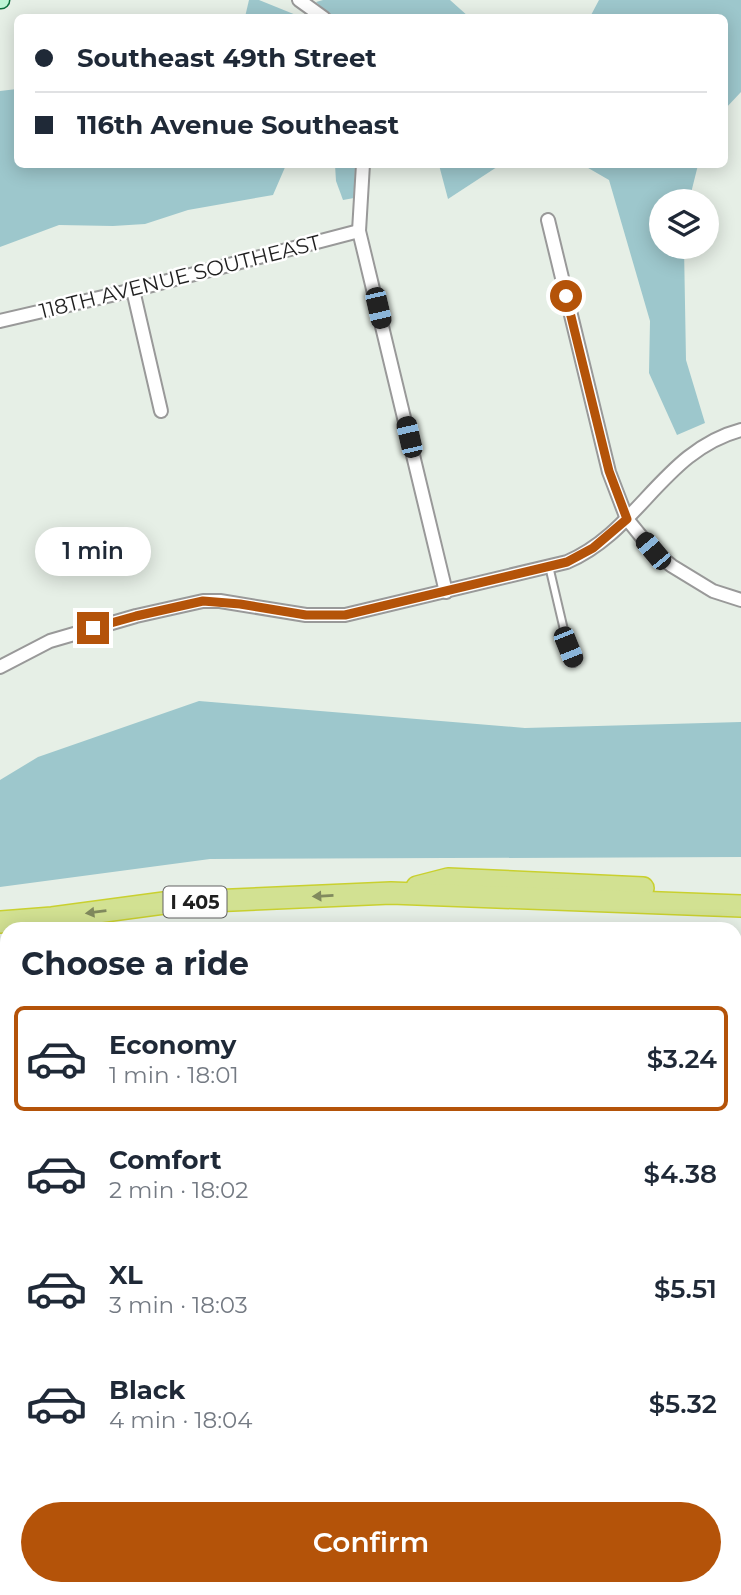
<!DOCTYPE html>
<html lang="en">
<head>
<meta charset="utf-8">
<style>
	:root { --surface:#fff; --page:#f6f6f7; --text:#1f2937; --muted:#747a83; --line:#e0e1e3; --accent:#b45309 }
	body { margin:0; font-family:Montserrat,sans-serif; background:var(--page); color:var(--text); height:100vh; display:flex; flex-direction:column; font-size:26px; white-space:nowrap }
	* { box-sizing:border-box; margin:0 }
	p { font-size:23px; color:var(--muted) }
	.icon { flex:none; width:38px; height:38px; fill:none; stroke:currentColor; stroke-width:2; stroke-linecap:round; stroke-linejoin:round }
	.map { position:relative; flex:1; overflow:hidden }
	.side { position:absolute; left:0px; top:922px; width:742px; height:674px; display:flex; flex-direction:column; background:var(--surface); border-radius:21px 21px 0 0; box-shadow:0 4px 18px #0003 }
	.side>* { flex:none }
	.hud { position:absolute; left:14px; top:14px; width:714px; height:154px; border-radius:10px; box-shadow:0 4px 18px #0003; display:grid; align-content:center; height:154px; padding:0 21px; background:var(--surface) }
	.fabs { position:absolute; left:649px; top:189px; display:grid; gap:14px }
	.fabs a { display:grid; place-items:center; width:70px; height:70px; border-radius:50%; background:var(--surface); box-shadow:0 4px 18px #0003; font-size:35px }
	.end { position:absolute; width:32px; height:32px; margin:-16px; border:9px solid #b45309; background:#fff; box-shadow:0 0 0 4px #fff }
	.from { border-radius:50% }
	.bubble { position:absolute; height:49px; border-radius:24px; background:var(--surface); box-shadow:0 4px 18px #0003; font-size:23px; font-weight:600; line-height:49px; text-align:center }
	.car { position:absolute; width:21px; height:42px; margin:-21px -10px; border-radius:9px; box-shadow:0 0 5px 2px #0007; background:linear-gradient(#222 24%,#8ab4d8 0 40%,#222 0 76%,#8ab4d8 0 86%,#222 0) }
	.hud b { display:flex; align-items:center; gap:24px; height:66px; font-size:26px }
	.hud b+b { border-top:2px solid var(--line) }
	.hud i { width:18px; height:18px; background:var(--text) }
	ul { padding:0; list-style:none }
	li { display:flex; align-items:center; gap:21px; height:105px; margin:0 14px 10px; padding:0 7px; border:4px solid transparent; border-radius:10px }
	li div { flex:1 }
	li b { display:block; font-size:26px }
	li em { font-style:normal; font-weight:600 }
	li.active { border-color:var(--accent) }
	li>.icon { width:63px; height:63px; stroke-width:1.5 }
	h2 { padding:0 21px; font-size:32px; line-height:84px }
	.primary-button { display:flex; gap:14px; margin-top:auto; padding:14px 21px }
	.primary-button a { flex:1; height:80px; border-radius:42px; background:var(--accent); color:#fff; font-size:28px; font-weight:600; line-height:80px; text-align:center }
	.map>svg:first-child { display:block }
	.forest { fill:#9dc7cc }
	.park { fill:#c5dff6 }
	.water { fill:#c7a9da }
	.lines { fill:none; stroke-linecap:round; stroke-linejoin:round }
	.lane-casing { stroke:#999; stroke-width:10 }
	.street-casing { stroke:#999; stroke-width:16 }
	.secondary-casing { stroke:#0c703d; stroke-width:19 }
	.highway-casing { stroke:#c9d02f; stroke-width:24 }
	.path { stroke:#b4f174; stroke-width:2.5; stroke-dasharray:3.5 3.5; stroke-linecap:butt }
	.lane { stroke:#fff; stroke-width:6 }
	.street { stroke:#fff; stroke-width:12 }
	.secondary { stroke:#bdf6d6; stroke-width:16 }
	.highway { stroke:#d2e192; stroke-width:21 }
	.oneway { fill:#818a5e }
	.route { stroke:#b45309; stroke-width:9 }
	.labels { text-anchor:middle; stroke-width:5; stroke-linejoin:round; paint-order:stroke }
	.shield { fill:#fff; stroke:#626262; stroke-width:2 }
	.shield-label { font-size:19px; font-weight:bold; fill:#1f1f1f }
	.street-label { font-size:21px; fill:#1f1f1f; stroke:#fff }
</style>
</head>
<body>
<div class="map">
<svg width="741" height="1595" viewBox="0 0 741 1595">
	<rect width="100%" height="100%" fill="#e6efe6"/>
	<g class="forest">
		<path d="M249 0H259L301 17H245Z"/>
		<path d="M323 0H450L469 17H331L316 2Z"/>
		<path d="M599 0H741V92L725 109 724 18 590 17Z"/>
		<path d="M17 89 18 164 286 165 273 195 188 210 145 224 113 226 59 225 0 247V91Z"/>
		<path d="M335 165H355L354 198 343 200 336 181Z"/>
		<path d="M439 165V164L500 165 448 199Z"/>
		<path d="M583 165H698L689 201H662V247H684L686 360 705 423 677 435 649 373 650 321 609 180Z"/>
		<path d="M199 701 525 728 741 722V857L210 859 0 887V780L38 757Z"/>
	</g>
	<path class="park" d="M7 1089V1316L0 1319V1090Z"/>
	<path class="water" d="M7 1316V1589H735V1397L741 1398V1595H0V1319Z"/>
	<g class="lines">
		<defs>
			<path id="lane" d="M549 566 568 647 574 663"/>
			<g id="street">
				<path d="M299 0 324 18"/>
				<path d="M363 164 359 231 446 592"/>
				<path d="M548 220 609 472 627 519 653 551 672 566 713 591 741 600"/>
				<path d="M133 290 161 411"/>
				<path d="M0 321 133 290 359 231"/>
				<path d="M0 667 50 641 136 616 203 601H220L306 615H345L567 562C638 532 664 450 741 430"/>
				<path d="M0 1043H7"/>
				<path d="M735 1046 741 1047"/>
				<path d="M0 1149 7 1148"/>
				<path d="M735 1261 741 1262"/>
			</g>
			<path id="secondary" d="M0 0H1"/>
			<g id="highway">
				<path d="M417 887 448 879 643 888"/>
				<path d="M0 922 52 918 164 903 391 893 741 906"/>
				<path d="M735 991H741"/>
				<path d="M0 996 7 995"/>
			</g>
		</defs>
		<use href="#lane" class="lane-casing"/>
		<use href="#street" class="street-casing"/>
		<use href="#secondary" class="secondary-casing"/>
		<use href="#highway" class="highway-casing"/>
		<g class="path">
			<path d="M0 1090 7 1089"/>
			<path d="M735 1095 741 1097"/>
		</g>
		<use href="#lane" class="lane"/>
		<use href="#street" class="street"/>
		<use href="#secondary" class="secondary"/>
		<use href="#highway" class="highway"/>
	</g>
	<defs><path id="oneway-solid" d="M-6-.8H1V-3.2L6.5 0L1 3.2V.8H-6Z" transform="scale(1.75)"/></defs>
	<g class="oneway">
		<use href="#oneway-solid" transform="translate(323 896) rotate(177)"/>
		<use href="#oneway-solid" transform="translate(96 912) rotate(173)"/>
	</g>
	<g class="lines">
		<path class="route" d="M93 628 136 616 203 601 240 604 306 615H345L567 562 593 548 627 519 609 471 566 296"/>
	</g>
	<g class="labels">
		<rect class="shield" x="163.5" y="886.5" width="63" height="31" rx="5"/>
		<g class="shield-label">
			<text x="195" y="909">I 405</text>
		</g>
		<g class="street-label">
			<text transform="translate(180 277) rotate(-14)" y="7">118TH AVENUE SOUTHEAST</text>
		</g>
	</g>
</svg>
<div class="fabs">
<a><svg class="icon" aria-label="layers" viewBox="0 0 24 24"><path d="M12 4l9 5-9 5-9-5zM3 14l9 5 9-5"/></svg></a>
</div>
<i class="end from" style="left:566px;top:296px"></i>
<i class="end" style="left:93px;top:628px"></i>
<div class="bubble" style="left:35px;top:527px;width:116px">1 min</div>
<i class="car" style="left:378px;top:308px;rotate:167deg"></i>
<i class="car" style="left:409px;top:437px;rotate:347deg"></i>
<i class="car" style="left:653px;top:551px;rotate:320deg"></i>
<i class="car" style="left:568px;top:647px;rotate:158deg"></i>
<div class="hud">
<b><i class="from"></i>Southeast 49th Street</b>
<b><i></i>116th Avenue Southeast</b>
</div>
<section class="side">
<h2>Choose a ride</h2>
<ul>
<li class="active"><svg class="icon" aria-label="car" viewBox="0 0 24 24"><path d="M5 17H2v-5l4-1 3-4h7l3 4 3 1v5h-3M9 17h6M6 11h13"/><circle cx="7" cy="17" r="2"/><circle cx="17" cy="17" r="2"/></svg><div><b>Economy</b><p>1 min · 18:01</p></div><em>$3.24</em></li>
<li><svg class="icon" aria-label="car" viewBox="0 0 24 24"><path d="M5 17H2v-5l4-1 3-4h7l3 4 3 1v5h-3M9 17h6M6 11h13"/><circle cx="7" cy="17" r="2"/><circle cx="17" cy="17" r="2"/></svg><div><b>Comfort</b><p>2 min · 18:02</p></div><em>$4.38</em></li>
<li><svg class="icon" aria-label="car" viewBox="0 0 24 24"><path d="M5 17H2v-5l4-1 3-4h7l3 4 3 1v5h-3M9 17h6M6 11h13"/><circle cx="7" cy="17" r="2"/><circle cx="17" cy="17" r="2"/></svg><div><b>XL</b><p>3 min · 18:03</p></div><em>$5.51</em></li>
<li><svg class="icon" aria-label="car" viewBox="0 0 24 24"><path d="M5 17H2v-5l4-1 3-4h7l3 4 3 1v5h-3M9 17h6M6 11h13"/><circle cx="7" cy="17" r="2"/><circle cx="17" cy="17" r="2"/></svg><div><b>Black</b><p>4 min · 18:04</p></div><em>$5.32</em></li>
</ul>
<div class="primary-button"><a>Confirm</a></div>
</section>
</div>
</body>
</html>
